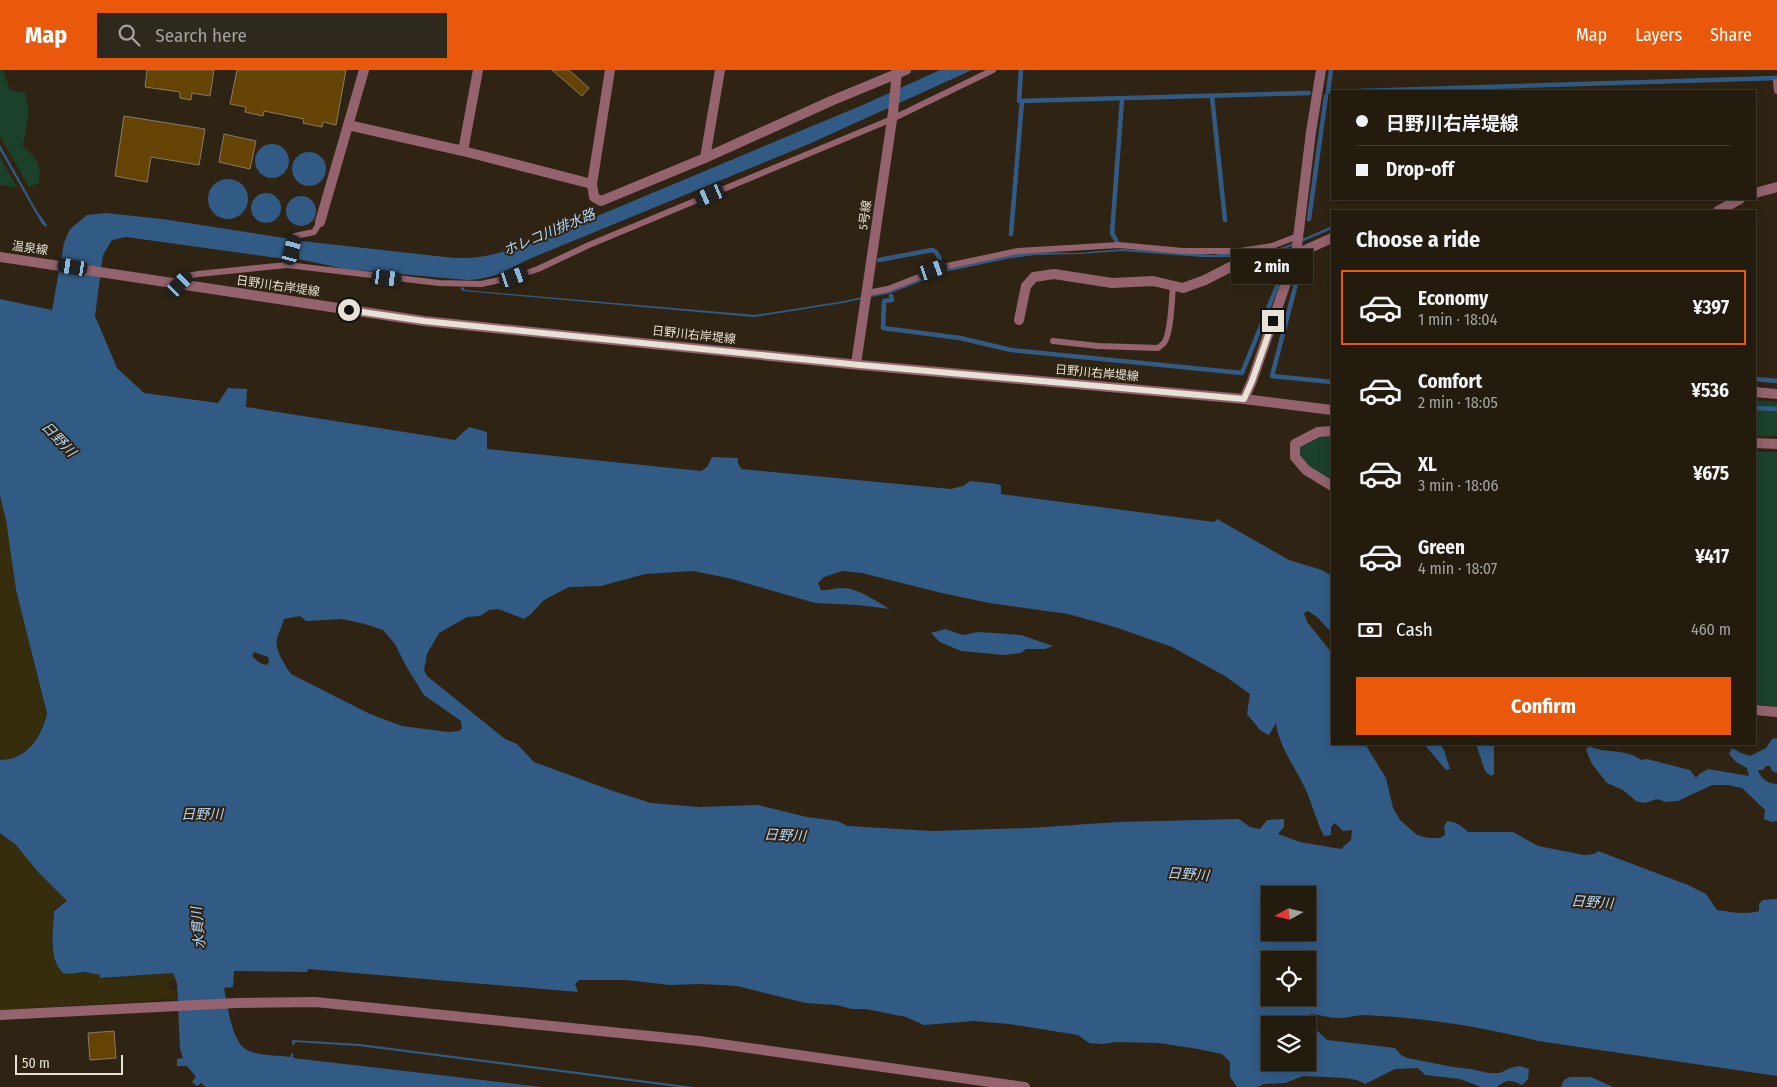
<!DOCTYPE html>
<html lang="en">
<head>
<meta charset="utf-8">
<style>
	:root { --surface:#231b0e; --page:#2f281c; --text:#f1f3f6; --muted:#a3a19e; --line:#40392e; --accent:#ea580c }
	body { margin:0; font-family:"Fira Sans Condensed","Noto Sans JP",sans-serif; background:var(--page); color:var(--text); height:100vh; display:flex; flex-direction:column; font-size:19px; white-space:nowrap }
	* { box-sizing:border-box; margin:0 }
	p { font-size:16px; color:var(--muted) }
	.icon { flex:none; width:28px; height:28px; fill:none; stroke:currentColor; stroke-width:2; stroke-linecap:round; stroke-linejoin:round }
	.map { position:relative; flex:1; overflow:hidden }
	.panel { position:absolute; left:1331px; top:140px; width:425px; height:535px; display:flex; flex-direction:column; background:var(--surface); border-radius:0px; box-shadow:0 2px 12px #0003,0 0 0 1px var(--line) }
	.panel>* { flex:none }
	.top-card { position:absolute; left:1331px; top:20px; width:425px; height:110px; border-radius:0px; box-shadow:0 2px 12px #0003,0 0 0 1px var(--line); display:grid; align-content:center; height:110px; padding:0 25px; background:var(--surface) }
	.needle { width:32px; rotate:262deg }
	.buttons { position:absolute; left:1261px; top:816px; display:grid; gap:10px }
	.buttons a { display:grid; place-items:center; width:55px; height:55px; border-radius:0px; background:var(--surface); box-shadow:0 2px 12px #0003,0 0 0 1px var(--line); font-size:25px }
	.scale { position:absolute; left:15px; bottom:12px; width:108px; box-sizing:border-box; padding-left:5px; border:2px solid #e8e1d6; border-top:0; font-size:14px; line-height:18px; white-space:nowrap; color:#e8e1d6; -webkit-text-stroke:4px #2f2413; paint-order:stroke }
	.end { position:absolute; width:22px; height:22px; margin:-11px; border:6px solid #e8e1d6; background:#111; box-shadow:0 0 0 2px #111 }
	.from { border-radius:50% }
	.bubble { position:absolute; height:35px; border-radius:0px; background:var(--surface); box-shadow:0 2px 12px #0003,0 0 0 1px var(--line); font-size:16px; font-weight:700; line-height:35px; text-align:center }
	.car { position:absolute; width:15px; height:30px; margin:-15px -8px; border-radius:6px; box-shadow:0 0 4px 1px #0007; background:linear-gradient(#222 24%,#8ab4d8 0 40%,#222 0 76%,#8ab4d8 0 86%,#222 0) }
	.top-card b { display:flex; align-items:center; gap:18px; height:48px; font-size:19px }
	.top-card b+b { border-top:1px solid var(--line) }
	.top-card i { width:12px; height:12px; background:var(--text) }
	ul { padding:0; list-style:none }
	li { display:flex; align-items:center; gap:15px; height:75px; margin:0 10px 8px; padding:0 15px; border:2px solid transparent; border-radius:0px }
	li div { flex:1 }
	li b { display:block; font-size:19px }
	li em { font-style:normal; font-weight:700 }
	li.current { border-color:var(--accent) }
	li>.icon { width:45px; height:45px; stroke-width:1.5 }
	h2 { padding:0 25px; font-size:22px; line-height:60px }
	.pay { display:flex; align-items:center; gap:12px; height:55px; padding:0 25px; font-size:19px }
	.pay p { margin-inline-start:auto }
	.action { display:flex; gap:10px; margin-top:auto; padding:10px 25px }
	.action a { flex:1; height:58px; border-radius:0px; background:var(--accent); color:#fff; font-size:20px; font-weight:700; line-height:58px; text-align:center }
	header { display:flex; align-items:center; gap:30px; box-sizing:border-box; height:70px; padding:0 25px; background:var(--accent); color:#fff }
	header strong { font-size:24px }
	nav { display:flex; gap:28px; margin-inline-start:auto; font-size:18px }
	.search { width:350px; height:45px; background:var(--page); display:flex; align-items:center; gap:12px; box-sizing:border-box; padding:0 18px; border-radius:0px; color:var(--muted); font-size:19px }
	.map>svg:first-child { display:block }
	.green { fill:#1b412a }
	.sand { fill:#352d0c }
	.water { fill:#315b85; fill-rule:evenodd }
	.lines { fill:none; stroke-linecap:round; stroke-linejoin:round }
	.stream { stroke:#315b85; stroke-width:4.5 }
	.building { fill:#644304; stroke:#887a67 }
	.service { stroke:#94636e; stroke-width:6 }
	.minor { stroke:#94636e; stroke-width:10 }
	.tertiary { stroke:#94636e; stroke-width:10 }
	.route { stroke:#e8e1d6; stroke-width:6 }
	.labels { text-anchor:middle; stroke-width:4; stroke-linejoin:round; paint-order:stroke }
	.street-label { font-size:12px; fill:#e8e1d6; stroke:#2f2413 }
	.water-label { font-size:14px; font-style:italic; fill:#b0d6fe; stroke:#2f2413 }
</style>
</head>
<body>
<header>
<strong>Map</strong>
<div class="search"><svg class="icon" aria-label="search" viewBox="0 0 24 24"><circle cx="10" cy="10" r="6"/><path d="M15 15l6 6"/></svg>Search here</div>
<nav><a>Map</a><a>Layers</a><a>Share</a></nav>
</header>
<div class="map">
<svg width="1777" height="1017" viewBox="0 0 1777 1017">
	<rect width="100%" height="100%" fill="#2f2413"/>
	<g class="green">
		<path d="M0 0H3L10 20 25 23 29 42 23 76C38 90 41 93 39 113L29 117 0 66Z"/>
		<path d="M0 87 17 118 0 115Z"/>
		<path d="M1755 330 1777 332V366H1755Z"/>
		<path d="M1332 365V412C1325 408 1315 403 1309 397 1285 374 1312 367 1332 365Z"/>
		<path d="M1755 382H1777V637L1755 634Z"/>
	</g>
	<g class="sand">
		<path d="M0 428 6 449 16 521 46 644C41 666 26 690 0 690Z"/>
		<path d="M0 764 20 779 37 802 66 831 55 838 53 841C53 861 47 888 63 903 75 906 87 901 99 905L101 909 173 903 176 910 169 911V920H176V929L0 940Z"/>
	</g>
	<g class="water">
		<path d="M940 0H972L809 74 529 189C508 200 491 210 467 210L345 199 299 189V176H301V171L454 188C466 188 478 188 490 185 501 182 510 180 521 178L865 34Z"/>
		<circle cx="272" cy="91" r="17"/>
		<path d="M0 75 37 141 47 155 46 157 42 154 0 80Z"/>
		<circle cx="309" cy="99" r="17"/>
		<circle cx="228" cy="129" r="20"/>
		<circle cx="266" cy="138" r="15"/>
		<circle cx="301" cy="141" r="15"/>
		<path d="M106 143 162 149 297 170 296 184H294V189H285L126 167 112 170 103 185 95 246 117 298 144 323 218 333 228 318 247 319 246 337 455 370 469 357 487 362V379L701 401 707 397 712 387 738 388V393L741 399 951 419 963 416 970 411 998 414 1001 416V424L1214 452 1217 449 1289 490 1322 500 1332 506V563L1317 547 1308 541 1304 543 1307 552 1332 583V674H1365L1386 708 1393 738 1400 750 1417 765 1429 768H1440L1445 765 1444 757 1447 751C1457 752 1462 756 1468 762H1513L1538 776 1584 785 1594 784 1598 781 1688 815 1706 824 1717 840C1731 842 1745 845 1759 841V834L1763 830 1777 829V1006L1538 971C1482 957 1421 947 1363 945 1356 945 1348 948 1341 948 1328 948 1322 945 1311 944L1307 946 1309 953 1327 970 1395 978 1401 985 1407 988 1453 997 1471 999 1488 1003H1500L1510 998 1520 996 1529 999 1528 1009 1522 1015C1511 1010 1507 1009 1497 1017H1481L1460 1009 1425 1005 1418 998 1395 999 1365 1014 1357 1010 1345 1008 1303 1006 1285 1013 1264 1014 1257 1017H1237L1230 1007V992L1222 984 1198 979 1159 973 1115 972 1103 974 1089 973 1078 965 1009 954 974 951 924 955 906 947 866 939H852L836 935 806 933 737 916 701 914 670 915 626 910H579L575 914 578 922 308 899 307 902 234 901 233 917 224 918C228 935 231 972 247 980 258 986 277 985 290 987L291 983 293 984V988L542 1017H206L201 1013 197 1016 192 1012 196 1007 187 996H177V989L183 988 180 979 177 913 173 903 100 908V905L84 902 69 904 63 903C48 889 53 860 54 841L67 831 38 802 16 775 0 763V690C27 690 41 667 47 644L16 520 6 450 0 426V229L52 240 64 173 70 159 87 145ZM693 501 728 508 815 533 858 535 890 539C875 531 858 518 842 518 835 518 829 521 821 520L818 513 824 507 842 501 862 503 946 524 990 533 1068 544 1115 557 1172 577 1225 606 1250 624 1247 644 1261 661 1269 665 1276 653C1279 676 1293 694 1303 714 1312 731 1315 749 1324 766L1331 765V757L1335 753 1343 761 1352 760 1351 770 1341 779 1300 772 1278 764 1284 757V749L1267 750 1260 759 1250 757 1239 749 1118 752 1030 758 932 761 848 756 837 751 807 747 758 735 698 737 651 733 613 721 534 692 517 674 505 669 427 606 424 600 427 584 439 563 467 547 480 546 489 540 498 539 524 549 531 544 544 530 569 517 601 516 645 504ZM300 546 306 551 342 549 365 554 383 560 395 574 406 596 424 625 461 651 462 658 459 661 448 662 402 656 370 644 291 604C285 595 274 580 277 568 279 562 282 556 284 549ZM254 582 268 587 269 592 267 595C260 594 257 591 252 586ZM1270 825H1308V862H1270ZM1270 890H1308V928H1270ZM1270 955H1308V992H1270Z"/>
		<path d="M1332 156V159L1285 179 1239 187H1202L1122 181 1080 184 1035 185 1011 188 945 202 891 223 843 233 754 247 463 221 460 218 463 217 465 220 755 245 844 231 890 221 946 199 1016 184 1035 182 1077 183 1122 179 1216 185H1239L1270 181 1286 176Z"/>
		<path d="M945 559 963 565 978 562 1021 565 1053 576 1045 579H1026L1021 583 1004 585 961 581 940 572 931 563Z"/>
		<path d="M1777 668V703L1772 701 1770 696H1766L1763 700H1758C1760 708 1768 714 1777 714V751L1772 752 1764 749 1765 740 1742 718 1728 715H1712L1678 731 1666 732 1657 729 1645 733 1636 731 1623 720 1607 713 1592 694 1586 680 1589 676C1606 684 1626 678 1641 690L1647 689 1690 700 1696 708 1699 704 1708 699 1749 706 1747 698 1736 692 1729 684 1732 678 1741 683 1750 686 1766 678 1772 669Z"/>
		<path d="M1424 674H1440L1444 680 1450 699 1446 700Z"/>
		<path d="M1476 674H1494V704L1491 706 1485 701Z"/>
		<path d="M292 970 360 974 694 1017H677L358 976 295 972 294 975 292 974Z"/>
		<path d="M1570 1007H1591L1613 1017H1561L1564 1010Z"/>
	</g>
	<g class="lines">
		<g class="stream">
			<path d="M1021 0 1019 31 1309 23"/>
			<path d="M1358 21 1777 8"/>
			<path d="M1328 22 1331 0"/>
			<path d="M1212 26 1225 150"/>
			<path d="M1309 149 1326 26"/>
			<path d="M1011 164 1022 31"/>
			<path d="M1117 172 1112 163 1122 30"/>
			<path d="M1219 185 1258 182"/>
			<path d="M879 190 932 180 936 182 940 189"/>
			<path d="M1298 206 1272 306 1332 312"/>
			<path d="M891 226 892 230 884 231 883 258 960 268 1011 280 1242 303 1282 204"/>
			<path d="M1755 309 1777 311"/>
			<path d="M1755 338 1777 339"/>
		</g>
	</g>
	<g class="building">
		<path d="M147 0H214L210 26 192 23 191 30 180 28V22L145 17Z"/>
		<path d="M237 0H346L336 55 323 52 322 57 303 53 304 49 264 41 263 46 245 42 246 37 230 34Z"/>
		<path d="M552 0H569L589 18 582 26Z"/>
		<path d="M124 46 205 59 199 95 151 87 147 112 115 106Z"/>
		<path d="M224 64 256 71 250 99 219 92Z"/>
		<path d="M114 961 116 988 90 990 88 963Z"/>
	</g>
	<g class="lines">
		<g class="service">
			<path d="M1776 12 1777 21"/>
			<path d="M287 195 439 213 481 214 514 207 538 199 589 175 892 49 993 0"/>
			<path d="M180 214 188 206 198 204 287 195 295 166 314 162 320 152"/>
			<path d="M867 223 888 219 947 196 1018 181 1119 175 1183 181H1240L1272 176 1298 166"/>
			<path d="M1053 271 1098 276 1158 278C1159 277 1163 274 1164 273 1171 264 1172 228 1173 215"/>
		</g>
		<g class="minor">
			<path d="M610 0 592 114 594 127 601 131 705 88 831 31 906 0"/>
			<path d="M348 55 463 81 592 114"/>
			<path d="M463 81 478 0"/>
			<path d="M705 88 720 0"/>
			<path d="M1755 123 1777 117"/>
			<path d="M1718 141 1740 129"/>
			<path d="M320 152 364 0"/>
			<path d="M1019 250 1026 216 1034 207 1054 204 1112 213 1153 211 1183 218 1205 210 1242 191 1296 184 1332 168"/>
			<path d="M856 294 893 43 897 1"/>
			<path d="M1755 322 1777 324"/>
			<path d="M1244 329 1252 311 1296 184 1311 62 1321 0"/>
			<path d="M1332 361 1318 362 1295 374V387L1306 400 1332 416"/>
			<path d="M1755 640 1777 642"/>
			<path d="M0 945 237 933 315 932 699 971 1025 1017"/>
		</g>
		<g class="tertiary">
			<path d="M0 187 424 251 860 295 1244 329 1332 340"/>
			<path d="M1755 373 1777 374"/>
		</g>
	</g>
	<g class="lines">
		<path class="route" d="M349 240 424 251 860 295 1244 329 1252 311 1273 251"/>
	</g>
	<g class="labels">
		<g class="street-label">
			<text transform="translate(865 145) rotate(-82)" y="4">5号線</text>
			<text transform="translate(30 178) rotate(8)" y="4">温泉線</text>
			<text transform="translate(278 216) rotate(8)" y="4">日野川右岸堤線</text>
			<text transform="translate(694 265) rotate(6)" y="4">日野川右岸堤線</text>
			<text transform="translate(1097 303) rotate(5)" y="4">日野川右岸堤線</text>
		</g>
		<g class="water-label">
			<text transform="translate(549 162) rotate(-23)" y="5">ホレコ川排水路</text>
			<text transform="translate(59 369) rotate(46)" y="5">日野川</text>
			<text x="202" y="749">日野川</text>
			<text transform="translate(785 765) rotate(3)" y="5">日野川</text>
			<text transform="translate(1188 804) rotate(4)" y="5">日野川</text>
			<text transform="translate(1592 832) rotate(4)" y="5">日野川</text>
			<text transform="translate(198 858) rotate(-95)" y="5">水貫川</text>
		</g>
	</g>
</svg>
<div class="buttons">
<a><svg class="needle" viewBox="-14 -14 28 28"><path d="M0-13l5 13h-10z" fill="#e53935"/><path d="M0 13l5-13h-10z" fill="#a3a19e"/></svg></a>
<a><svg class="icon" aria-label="locate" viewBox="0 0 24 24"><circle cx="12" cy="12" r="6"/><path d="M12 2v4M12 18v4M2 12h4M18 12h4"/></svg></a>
<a><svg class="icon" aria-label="layers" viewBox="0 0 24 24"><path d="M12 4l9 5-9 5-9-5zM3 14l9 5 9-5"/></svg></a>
</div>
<div class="scale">50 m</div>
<i class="end from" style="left:349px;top:240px"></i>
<i class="end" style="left:1273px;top:251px"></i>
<div class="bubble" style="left:1231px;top:179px;width:82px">2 min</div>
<i class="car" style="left:710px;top:125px;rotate:247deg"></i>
<i class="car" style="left:292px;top:180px;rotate:15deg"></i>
<i class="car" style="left:73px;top:197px;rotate:279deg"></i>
<i class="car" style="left:933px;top:200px;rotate:71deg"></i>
<i class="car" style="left:514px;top:207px;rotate:71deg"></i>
<i class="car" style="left:387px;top:208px;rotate:97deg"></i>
<i class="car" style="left:180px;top:214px;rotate:44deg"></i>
<div class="top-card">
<b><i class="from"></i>日野川右岸堤線</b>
<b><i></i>Drop-off</b>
</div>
<section class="panel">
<h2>Choose a ride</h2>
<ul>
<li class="current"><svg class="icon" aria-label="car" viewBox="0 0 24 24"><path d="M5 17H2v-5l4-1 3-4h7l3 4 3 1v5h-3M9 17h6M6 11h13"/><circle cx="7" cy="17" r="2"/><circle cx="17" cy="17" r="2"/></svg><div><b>Economy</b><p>1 min · 18:04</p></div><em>¥397</em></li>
<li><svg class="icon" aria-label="car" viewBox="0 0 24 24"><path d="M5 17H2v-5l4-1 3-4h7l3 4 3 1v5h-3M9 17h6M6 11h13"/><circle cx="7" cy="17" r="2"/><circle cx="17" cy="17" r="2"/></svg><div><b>Comfort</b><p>2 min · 18:05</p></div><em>¥536</em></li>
<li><svg class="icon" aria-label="car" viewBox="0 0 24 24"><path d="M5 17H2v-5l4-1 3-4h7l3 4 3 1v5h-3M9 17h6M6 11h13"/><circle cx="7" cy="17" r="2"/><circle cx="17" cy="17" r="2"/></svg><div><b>XL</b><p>3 min · 18:06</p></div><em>¥675</em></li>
<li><svg class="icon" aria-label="car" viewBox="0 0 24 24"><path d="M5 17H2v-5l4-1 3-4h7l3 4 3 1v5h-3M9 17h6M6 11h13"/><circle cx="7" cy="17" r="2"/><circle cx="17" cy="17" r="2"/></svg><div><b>Green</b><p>4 min · 18:07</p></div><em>¥417</em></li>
</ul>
<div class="pay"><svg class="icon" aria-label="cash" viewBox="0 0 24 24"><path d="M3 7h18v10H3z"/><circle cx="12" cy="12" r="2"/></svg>Cash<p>460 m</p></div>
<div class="action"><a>Confirm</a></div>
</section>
</div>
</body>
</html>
